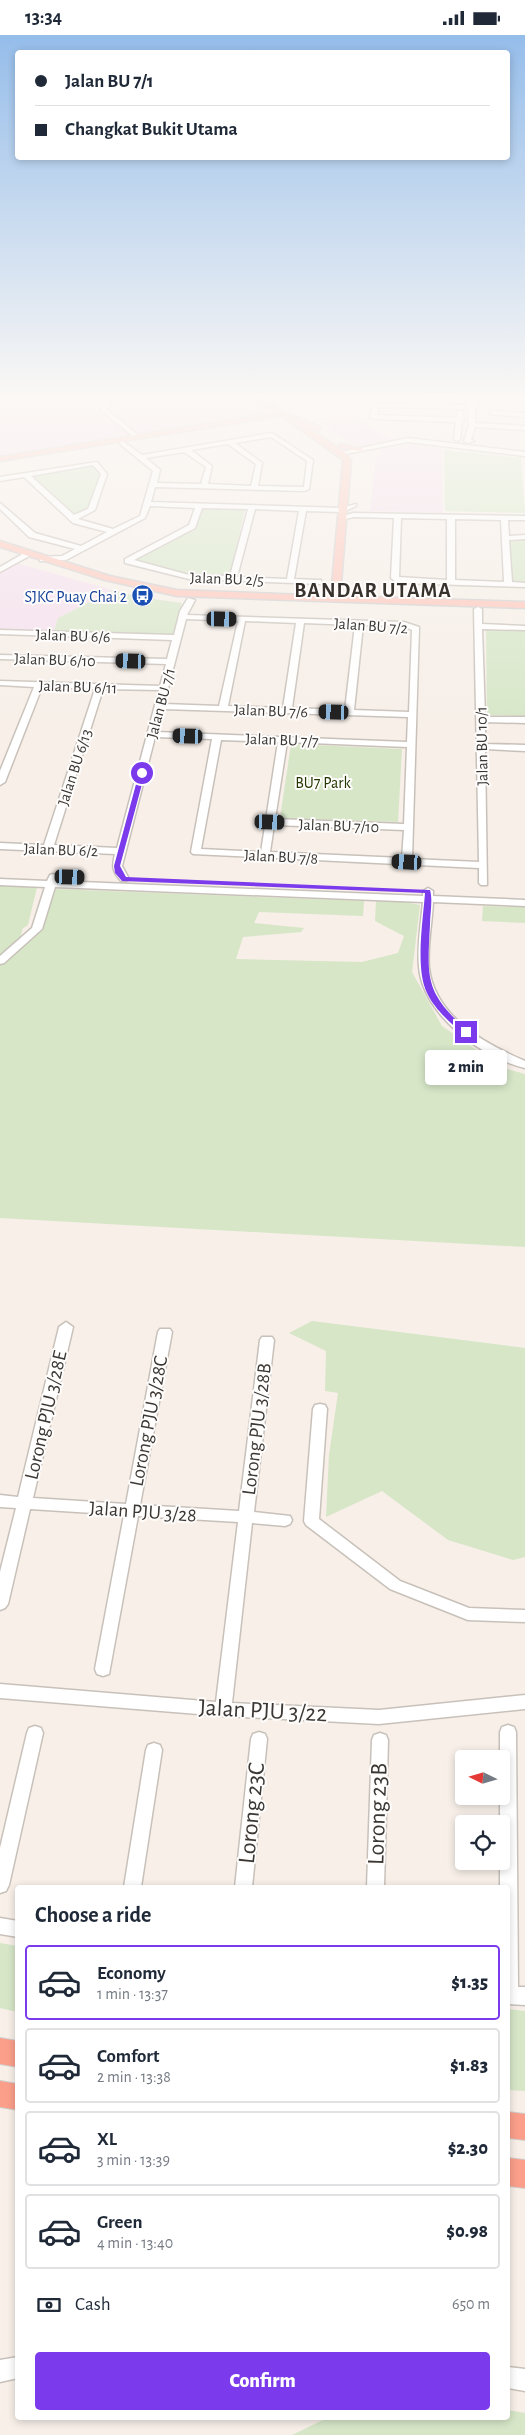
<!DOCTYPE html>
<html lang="en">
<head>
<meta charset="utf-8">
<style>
	:root { --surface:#fff; --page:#f2f2f3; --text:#1f2937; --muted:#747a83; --line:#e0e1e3; --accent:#7c3aed }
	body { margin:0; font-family:"Alegreya Sans",sans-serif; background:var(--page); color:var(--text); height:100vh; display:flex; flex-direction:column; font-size:19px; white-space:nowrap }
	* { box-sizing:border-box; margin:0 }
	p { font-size:16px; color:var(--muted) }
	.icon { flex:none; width:28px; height:28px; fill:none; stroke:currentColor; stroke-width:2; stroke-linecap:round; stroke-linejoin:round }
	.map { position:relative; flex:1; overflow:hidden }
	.side { position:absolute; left:15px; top:1850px; width:495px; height:535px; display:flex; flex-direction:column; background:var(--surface); border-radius:5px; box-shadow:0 2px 8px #0003 }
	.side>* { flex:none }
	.banner { position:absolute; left:15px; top:15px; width:495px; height:110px; border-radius:5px; box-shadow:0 2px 8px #0003; display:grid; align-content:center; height:110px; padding:0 20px; background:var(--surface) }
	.needle { width:32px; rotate:275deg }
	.tools { position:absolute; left:455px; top:1715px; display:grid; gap:10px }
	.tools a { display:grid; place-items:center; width:55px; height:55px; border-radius:5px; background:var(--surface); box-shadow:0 2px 8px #0003; font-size:25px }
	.end { position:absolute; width:22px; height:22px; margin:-11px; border:6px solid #7c3aed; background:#fff; box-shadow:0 0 0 2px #fff }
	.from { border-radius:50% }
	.bubble { position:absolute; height:35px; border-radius:5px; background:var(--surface); box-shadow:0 2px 8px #0003; font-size:16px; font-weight:800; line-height:35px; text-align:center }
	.car { position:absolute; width:15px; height:30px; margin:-15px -8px; border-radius:6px; box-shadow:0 0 4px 1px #0007; background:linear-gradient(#222 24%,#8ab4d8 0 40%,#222 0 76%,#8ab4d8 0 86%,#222 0) }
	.banner b { display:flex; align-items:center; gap:18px; height:48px; font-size:19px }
	.banner b+b { border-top:1px solid var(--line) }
	.banner i { width:12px; height:12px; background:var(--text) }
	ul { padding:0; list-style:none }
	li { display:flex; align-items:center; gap:15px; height:75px; margin:0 10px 8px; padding:0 10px; border:2px solid var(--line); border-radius:5px }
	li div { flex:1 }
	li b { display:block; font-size:19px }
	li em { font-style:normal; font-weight:800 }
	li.active { border-color:var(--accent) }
	li>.icon { width:45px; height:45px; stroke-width:1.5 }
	h2 { padding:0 20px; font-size:22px; line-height:60px }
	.pay { display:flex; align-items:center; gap:12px; height:55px; padding:0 20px; font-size:19px }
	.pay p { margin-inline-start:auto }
	.primary-button { display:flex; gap:10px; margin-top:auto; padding:10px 20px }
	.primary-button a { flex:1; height:58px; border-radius:5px; background:var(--accent); color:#fff; font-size:20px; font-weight:800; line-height:58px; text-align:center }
	.status { display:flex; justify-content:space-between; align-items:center; height:35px; padding:0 25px; background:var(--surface); direction:ltr }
	.status svg { height:14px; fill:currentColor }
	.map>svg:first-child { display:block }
	.commercial { fill:#f5dfee }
	.green { fill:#d6e6c7 }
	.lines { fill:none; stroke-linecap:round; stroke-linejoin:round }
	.minor-casing { stroke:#c8c1ba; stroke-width:3 }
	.major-casing { stroke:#d0cfce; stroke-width:3 }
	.highway-casing { stroke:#d0cfce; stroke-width:2 }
	.minor { fill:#fff; fill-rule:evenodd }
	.major { fill:#fdc5b9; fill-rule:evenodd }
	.highway { fill:#fb9f8a; fill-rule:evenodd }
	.tram { stroke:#a19b96; stroke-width:1 }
	.route { fill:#7c3aed }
	.labels { text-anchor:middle; stroke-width:4; stroke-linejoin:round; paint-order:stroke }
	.far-street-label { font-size:16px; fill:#3a3734; stroke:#fffdfc }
	.far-transit-label { font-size:16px; fill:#164399; stroke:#fffdfc; text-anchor:end }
	.far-park-label { font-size:16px; fill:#233701; stroke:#fffdfc }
	.street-label { font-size:20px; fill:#3a3734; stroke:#fffdfc }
	.far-district-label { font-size:21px; font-weight:bold; letter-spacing:1px; fill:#38322d; stroke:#fffdfc }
	.near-street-label { font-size:24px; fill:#3a3734; stroke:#fffdfc }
</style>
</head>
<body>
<div class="status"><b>13:34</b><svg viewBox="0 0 49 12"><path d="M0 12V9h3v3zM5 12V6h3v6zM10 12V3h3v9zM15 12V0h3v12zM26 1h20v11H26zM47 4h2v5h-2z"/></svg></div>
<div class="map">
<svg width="525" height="2400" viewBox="0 0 525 2400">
	<rect width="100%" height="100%" fill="#f7efe8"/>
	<g class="commercial">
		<path d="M0 360H311L302 362 290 373 258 381 0 422Z"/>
		<path d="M341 383 359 385 391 405 357 412 319 387Z"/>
		<path d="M410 410 442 413 443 478 370 476 376 421 385 419 378 415Z"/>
		<path d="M16 528 113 555 58 583 54 596 0 594V536Z"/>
	</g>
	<g class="green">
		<path d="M444 415 521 423 525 478 445 476Z"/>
		<path d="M92 430 101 438 87 474 75 480 29 440Z"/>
		<path d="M202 473 245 474 230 540H186L132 525 195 491Z"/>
		<path d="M525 504V549L511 546 509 506Z"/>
		<path d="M113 555 139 562 182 568 173 599 54 596 58 583Z"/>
		<path d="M486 595 525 596V681L487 680Z"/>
		<path d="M291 709 402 714 398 787 280 783Z"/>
		<path d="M0 851 37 852 28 890 23 893 17 912 41 894 56 854 364 866 363 881 259 877 254 888 304 893 301 897 243 902 236 924 362 927 398 918 404 901 375 886 376 866H400L420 870 412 937 442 991 503 1033 525 1039V1212L0 1183Z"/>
		<path d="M483 871 525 872V888L482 886Z"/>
		<path d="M312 1286 525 1313V1522L513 1525 448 1505 382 1456 326 1482 329 1420 338 1358 325 1356 326 1316 289 1298Z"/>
		<path d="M0 1908 17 1911V1977L0 1973Z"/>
		<path d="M508 1974 525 1976V2056L508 2055Z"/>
		<path d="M508 2375 525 2378V2400H292L327 2383 508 2382Z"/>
	</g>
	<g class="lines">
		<defs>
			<g id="minor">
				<path d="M113 360H121L110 366 106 374 139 401V403H135L100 374 105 364Z"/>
				<path d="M468 360H474V370L479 372 475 374V388L525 391V395L475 392 471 404 474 406 467 408 464 406 469 390 468 374 379 372 377 380 456 383 458 376H462L464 385 462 387 460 404 457 406 454 404 456 387 373 384 370 382 373 370 376 368 468 370Z"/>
				<path d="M491 376 525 378V382L489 379Z"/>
				<path d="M272 398 313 425 309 454 304 456 155 452 151 467 342 473 356 469V471L343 477 306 476 294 544 318 545H321V549L189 544 125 528V524L189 490 195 473 150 471 145 483 66 525 43 526H40V522L62 521 75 514 29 502 0 474V468L35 498 81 511 107 497 73 488 24 442 0 446V442L97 427 107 439 95 475 78 484 113 494 140 481 153 436 120 409V407H124L142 420ZM271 402 307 426 304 452 258 451 262 428 235 408ZM228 409 256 429 251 451 208 449 212 431 191 415ZM184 417 206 432 201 449 157 448 160 435 146 423ZM93 430 101 439 88 474 74 480 31 441ZM202 473 248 474 230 541 189 540 134 525 195 493ZM255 474 299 476 287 544 237 542Z"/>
				<path d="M408 403 525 417V421L408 407 340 420 337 418Z"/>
				<path d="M353 478 525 481V485H508L509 501 525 500V504L509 505 512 547 525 548V552L397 548 391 543 394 483 353 482 342 485 338 483ZM401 483 447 484V545L399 542ZM455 484 501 485 504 547 455 545Z"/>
				<path d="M26 517 33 519 0 537V532Z"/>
				<path d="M188 563 195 565 187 580 404 587 419 592 412 824 479 827 474 574 478 572 482 574V589L525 591V595L482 594 485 682H525V688L485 687V709L525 710V716L485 714 487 850H481L479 848V833L193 819 191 817 212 704 155 702 122 831 129 844 127 846H121C112 836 112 831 115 819L0 814V808L44 810 95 654 42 652 5 747 0 750V736L34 652 0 650V646L160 651 166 629 0 624V620L167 624 172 605 0 599V595L174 600 180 576ZM186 584 238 586 219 671 164 669ZM245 586 296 588 283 673 228 671ZM304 588 355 590 345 675 292 673ZM363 590 403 591 412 595 409 677 354 675ZM103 654 159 655 117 813 54 810ZM163 674 408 682 407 707 157 697ZM221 705 278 707 261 817 201 814ZM287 707 407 712 404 789 275 784ZM274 790 404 795 402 823 270 817Z"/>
				<path d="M53 839 58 842 57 846 423 861V856L428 853 433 856V861L525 865V871L433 867C432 889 427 912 429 933 435 982 485 1009 525 1026V1033C482 1023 423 980 419 932 417 911 421 888 423 867L55 852 42 894 4 928 0 929V921L32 893 45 852 0 850V844L47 846 50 840Z"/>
				<path d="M66 1287 73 1292 33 1463 126 1469 158 1297 160 1294H170L172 1297 140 1470 239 1476 260 1305 262 1302H272L274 1305 254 1477 290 1481 292 1485 290 1489 285 1491 252 1488 232 1668 379 1675 525 1660V1674L379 1689 223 1681 0 1663V1649L216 1667 238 1487 138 1481 109 1639 103 1641 97 1639 95 1634 124 1480 30 1474 8 1569 5 1573 0 1575V1537L16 1473 0 1472V1460L18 1462 59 1292Z"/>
				<path d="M320 1369 325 1370 327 1374 319 1484 400 1546 469 1573 525 1575V1587L468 1585 390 1554 306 1490 304 1486 313 1374 315 1370Z"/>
				<path d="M508 1690 514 1692 516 1697 518 1952H525V1970L508 1969V1852H500V1697L502 1692Z"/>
				<path d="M35 1691 41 1693 43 1698 9 1850 6 1856 0 1858V1813L27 1698 29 1693Z"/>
				<path d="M259 1697 265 1699 267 1704 252 1852H235L251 1704 253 1699Z"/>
				<path d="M380 1698 386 1700 388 1705 384 1852H367L372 1705 374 1700Z"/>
				<path d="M154 1708 160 1710 162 1715 141 1852H124L146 1715 148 1710Z"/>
				<path d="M0 1883 18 1886V1902L0 1899Z"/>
				<path d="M18 2322V2343L0 2347V2325Z"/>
				<path d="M508 2332 525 2334V2356L508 2353Z"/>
			</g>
			<g id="major">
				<path d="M250 360C266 360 273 373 286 378 298 382 308 386 320 392L321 394 317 396 304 390 345 417 351 425 340 561 525 567V573L177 561 105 545 0 512V506L110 541 177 555 331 561 343 425 281 381 0 426V422L275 378Z"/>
				<path d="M340 409 364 414 360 416 343 413H340Z"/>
			</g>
			<g id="highway">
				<path d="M0 2003 18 2006V2032L0 2029Z"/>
				<path d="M0 2046 18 2049V2075L0 2072Z"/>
				<path d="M508 2077 525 2079V2105L508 2103Z"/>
				<path d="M508 2123 525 2125V2153L508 2151Z"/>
			</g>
		</defs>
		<use href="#minor" class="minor-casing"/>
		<use href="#major" class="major-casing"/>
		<use href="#highway" class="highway-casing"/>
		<use href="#minor" class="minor"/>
		<use href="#major" class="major"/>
		<use href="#highway" class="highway"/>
		<path class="tram" d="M381 360 443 365 525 366"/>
	</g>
	<linearGradient id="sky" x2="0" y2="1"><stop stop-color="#95bdea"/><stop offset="0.52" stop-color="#fbf8f5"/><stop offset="1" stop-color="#fbf8f5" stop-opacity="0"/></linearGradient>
	<rect width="525" height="696" fill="url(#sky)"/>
	<path class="route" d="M142 736 145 738 120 831 126 842 430 855C433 865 430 879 430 890 427 944 425 958 468 996V999H463C450 987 435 975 427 958 415 933 423 886 425 858L122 846 115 838 114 831 139 738Z"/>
	<defs>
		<symbol id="bus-disc" viewBox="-11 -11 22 22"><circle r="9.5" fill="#1a4fb4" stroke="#fffdfc"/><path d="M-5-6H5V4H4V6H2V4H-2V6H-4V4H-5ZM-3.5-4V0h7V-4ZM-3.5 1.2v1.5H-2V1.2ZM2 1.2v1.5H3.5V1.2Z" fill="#fff"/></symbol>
	</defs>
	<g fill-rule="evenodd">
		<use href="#bus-disc" x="130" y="548" width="25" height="25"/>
	</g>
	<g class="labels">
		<g class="far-street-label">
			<text transform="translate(227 543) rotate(2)" y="6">Jalan BU 2/5</text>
			<text transform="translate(371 590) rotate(4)" y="6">Jalan BU 7/2</text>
			<text transform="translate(73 600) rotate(2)" y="6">Jalan BU 6/6</text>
			<text transform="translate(55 624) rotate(2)" y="6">Jalan BU 6/10</text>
			<text transform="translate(78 651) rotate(2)" y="6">Jalan BU 6/11</text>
			<text transform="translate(160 668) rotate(-75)" y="6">Jalan BU 7/1</text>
			<text transform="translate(271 675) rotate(2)" y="6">Jalan BU 7/6</text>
			<text transform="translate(282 704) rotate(2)" y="6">Jalan BU 7/7</text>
			<text transform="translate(481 711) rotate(-91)" y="6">Jalan BU 10/1</text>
			<text transform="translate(74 732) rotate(-72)" y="6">Jalan BU 6/13</text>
			<text transform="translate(339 790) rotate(2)" y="6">Jalan BU 7/10</text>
			<text transform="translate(61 814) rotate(2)" y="6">Jalan BU 6/2</text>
			<text transform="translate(281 821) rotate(3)" y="6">Jalan BU 7/8</text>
		</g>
		<g class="far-transit-label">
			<text x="127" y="567">SJKC Puay Chai 2</text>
		</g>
		<g class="far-park-label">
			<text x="323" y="753">BU7 Park</text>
		</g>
		<g class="street-label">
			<text transform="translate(45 1380) rotate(-77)" y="7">Lorong PJU 3/28E</text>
			<text transform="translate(148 1386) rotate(-79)" y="7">Lorong PJU 3/28C</text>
			<text transform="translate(256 1394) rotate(-83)" y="7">Lorong PJU 3/28B</text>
			<text transform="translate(143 1476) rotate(4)" y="7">Jalan PJU 3/28</text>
		</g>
		<g class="far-district-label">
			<text x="373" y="562">BANDAR UTAMA</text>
		</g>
		<g class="near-street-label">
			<text transform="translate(263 1675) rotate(3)" y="8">Jalan PJU 3/22</text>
			<text transform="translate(251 1778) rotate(-84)" y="8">Lorong 23C</text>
			<text transform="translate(377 1779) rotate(-88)" y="8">Lorong 23B</text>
		</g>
	</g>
</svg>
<div class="tools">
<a><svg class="needle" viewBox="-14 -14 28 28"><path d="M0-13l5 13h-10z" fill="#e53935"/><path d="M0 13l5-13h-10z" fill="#747a83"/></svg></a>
<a><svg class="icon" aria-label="locate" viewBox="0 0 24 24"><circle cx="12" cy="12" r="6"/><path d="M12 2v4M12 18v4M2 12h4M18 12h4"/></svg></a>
</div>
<i class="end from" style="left:142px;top:738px"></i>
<i class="end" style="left:466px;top:997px"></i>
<div class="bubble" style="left:425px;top:1015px;width:82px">2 min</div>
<i class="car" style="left:222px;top:584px;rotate:91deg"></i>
<i class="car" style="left:131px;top:626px;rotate:272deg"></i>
<i class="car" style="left:334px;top:677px;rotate:272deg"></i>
<i class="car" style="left:188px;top:701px;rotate:272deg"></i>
<i class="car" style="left:270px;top:787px;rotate:92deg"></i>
<i class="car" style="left:407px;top:827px;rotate:273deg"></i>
<i class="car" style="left:70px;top:842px;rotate:92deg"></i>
<div class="banner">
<b><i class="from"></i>Jalan BU 7/1</b>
<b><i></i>Changkat Bukit Utama</b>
</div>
<section class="side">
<h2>Choose a ride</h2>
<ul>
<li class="active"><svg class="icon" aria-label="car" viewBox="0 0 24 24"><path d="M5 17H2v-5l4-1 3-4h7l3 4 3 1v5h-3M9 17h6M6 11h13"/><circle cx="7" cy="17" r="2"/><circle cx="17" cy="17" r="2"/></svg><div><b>Economy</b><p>1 min · 13:37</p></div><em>$1.35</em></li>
<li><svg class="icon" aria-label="car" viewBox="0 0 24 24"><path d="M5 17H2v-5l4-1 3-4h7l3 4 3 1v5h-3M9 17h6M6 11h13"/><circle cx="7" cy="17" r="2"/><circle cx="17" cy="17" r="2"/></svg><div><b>Comfort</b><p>2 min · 13:38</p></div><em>$1.83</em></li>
<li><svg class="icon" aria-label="car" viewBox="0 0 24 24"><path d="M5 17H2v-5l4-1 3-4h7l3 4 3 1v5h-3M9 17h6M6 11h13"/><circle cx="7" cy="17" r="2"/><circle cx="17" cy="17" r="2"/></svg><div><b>XL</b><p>3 min · 13:39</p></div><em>$2.30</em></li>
<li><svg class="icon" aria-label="car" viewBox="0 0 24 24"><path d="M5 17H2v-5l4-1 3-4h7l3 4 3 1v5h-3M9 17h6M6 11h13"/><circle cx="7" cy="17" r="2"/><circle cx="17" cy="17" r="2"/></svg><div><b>Green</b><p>4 min · 13:40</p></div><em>$0.98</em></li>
</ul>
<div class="pay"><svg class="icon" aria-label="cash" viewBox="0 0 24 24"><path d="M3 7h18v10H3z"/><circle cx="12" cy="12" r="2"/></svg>Cash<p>650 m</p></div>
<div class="primary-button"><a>Confirm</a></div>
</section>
</div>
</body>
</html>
